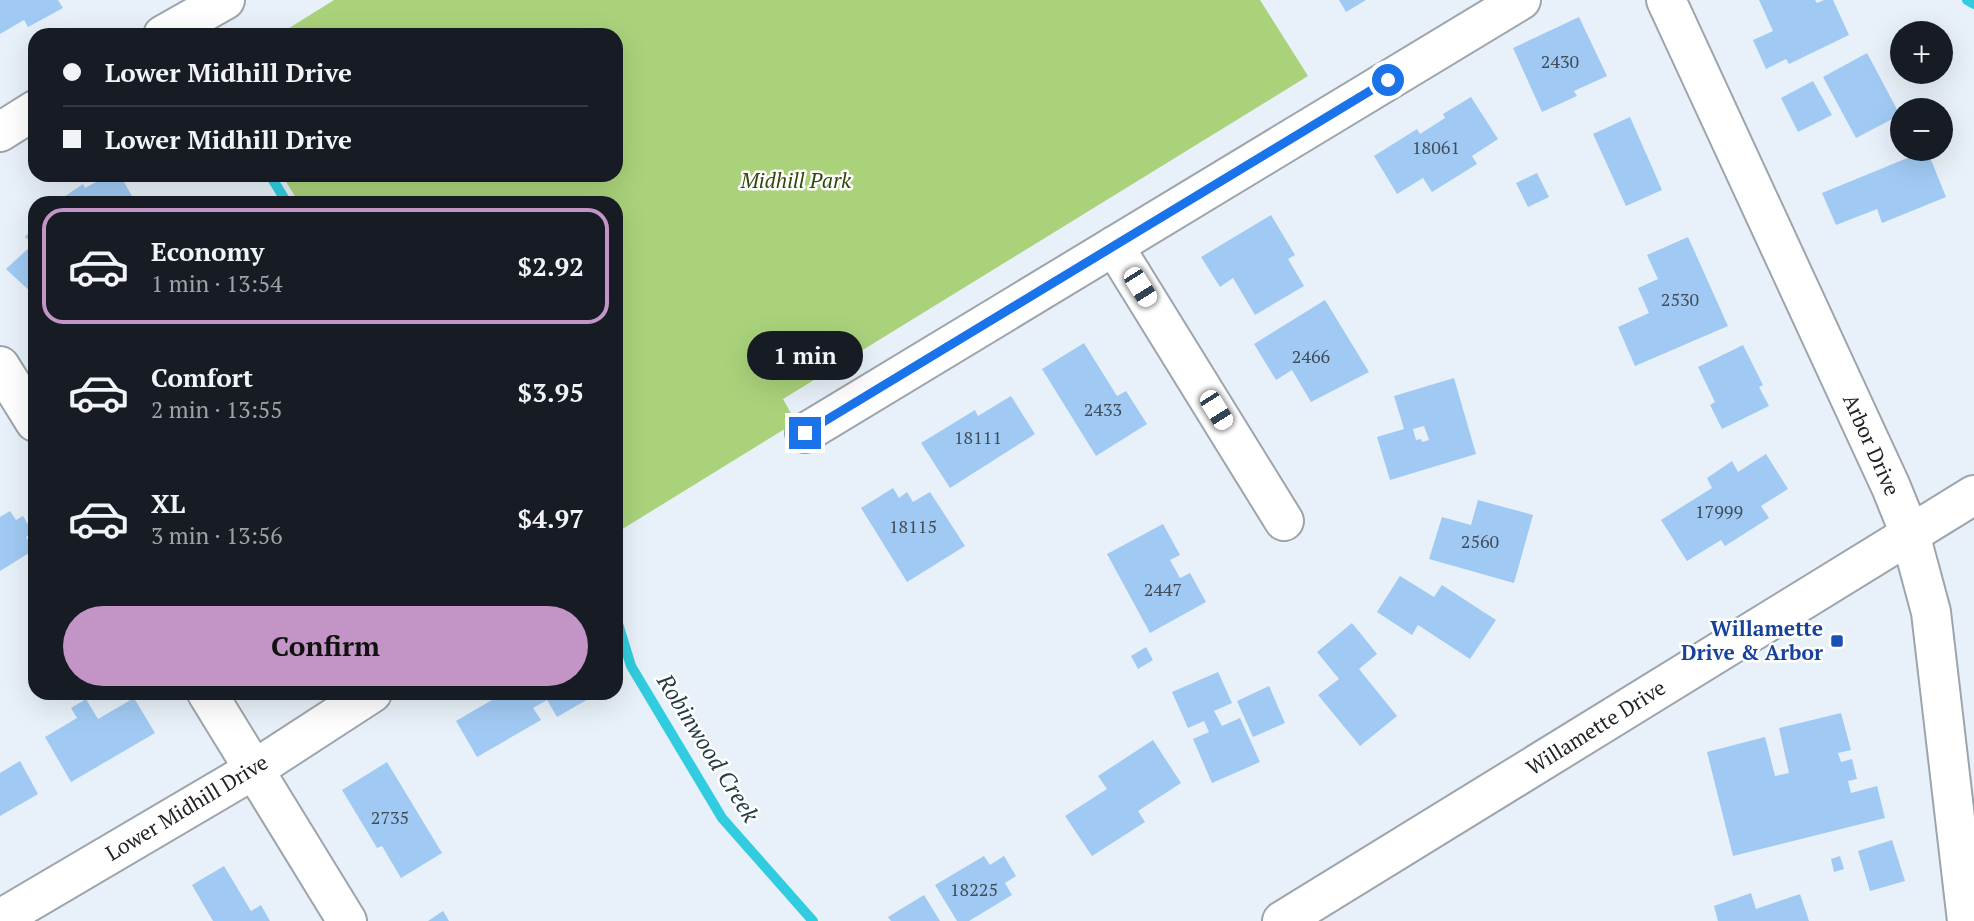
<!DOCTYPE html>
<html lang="en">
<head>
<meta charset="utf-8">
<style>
	:root { --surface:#171b24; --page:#20242c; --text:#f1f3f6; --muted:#9ea1a6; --line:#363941; --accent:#c295c6 }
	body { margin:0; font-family:"PT Serif",serif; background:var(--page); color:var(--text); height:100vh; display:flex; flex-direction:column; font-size:26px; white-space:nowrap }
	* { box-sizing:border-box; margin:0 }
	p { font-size:23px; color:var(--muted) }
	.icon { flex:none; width:38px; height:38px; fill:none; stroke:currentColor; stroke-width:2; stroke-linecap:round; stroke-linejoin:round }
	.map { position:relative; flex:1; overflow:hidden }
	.side { position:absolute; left:28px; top:196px; width:595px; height:504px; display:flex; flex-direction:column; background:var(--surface); border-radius:21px; box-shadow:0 7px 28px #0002 }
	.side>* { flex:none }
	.hud { position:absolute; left:28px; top:28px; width:595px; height:154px; border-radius:21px; box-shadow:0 7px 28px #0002; display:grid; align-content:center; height:154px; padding:0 35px; background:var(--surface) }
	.controls { position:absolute; left:1890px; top:21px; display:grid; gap:14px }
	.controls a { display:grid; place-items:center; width:63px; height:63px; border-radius:50%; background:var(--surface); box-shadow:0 7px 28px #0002; font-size:35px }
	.end { position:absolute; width:32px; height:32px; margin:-16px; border:9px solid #1a73e8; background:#fff; box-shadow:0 0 0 4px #fff }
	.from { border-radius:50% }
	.bubble { position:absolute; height:49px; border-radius:24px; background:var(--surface); box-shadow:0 7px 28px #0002; font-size:23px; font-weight:600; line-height:49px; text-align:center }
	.car { position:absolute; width:21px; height:42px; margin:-21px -10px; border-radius:9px; box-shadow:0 0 5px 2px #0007; background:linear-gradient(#fff 24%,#345 0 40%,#fff 0 76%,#345 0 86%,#fff 0) }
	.hud b { display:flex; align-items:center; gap:24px; height:66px; font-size:26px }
	.hud b+b { border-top:2px solid var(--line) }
	.hud i { width:18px; height:18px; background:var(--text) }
	ul { padding:12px 0 0; list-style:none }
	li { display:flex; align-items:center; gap:21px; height:116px; margin:0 14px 10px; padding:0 21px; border:4px solid transparent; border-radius:21px }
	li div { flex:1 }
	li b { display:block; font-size:26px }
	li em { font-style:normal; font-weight:600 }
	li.on { border-color:var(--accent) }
	li>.icon { width:63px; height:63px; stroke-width:1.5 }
	.primary-button { display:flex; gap:14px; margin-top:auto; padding:14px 35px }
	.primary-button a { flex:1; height:80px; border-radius:42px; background:var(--accent); color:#111; font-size:28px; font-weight:600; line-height:80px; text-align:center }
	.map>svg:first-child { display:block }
	.green { fill:#aad27b }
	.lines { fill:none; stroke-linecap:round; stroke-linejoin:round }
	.stream { stroke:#31ccdf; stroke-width:10 }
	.building { fill:#a0caf4; fill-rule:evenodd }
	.minor-casing { stroke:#9da5ac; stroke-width:42 }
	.major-casing { stroke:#9da5ac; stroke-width:42 }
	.minor { stroke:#fff; stroke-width:38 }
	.major { stroke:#fff; stroke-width:38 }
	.route { stroke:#1a73e8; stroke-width:9 }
	.transit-dot { fill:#1a4fb4; stroke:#fff; stroke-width:2.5 }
	.labels { text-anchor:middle; stroke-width:5; stroke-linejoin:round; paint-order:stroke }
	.number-label { font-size:18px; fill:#414e5a }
	.park-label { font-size:21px; font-style:italic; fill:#314908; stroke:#fff }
	.street-label { font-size:21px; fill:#212427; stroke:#fff }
	.transit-label { font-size:21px; font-weight:bold; fill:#164399; stroke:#fff; text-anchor:end }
	.water-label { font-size:23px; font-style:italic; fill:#253d41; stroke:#fff }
</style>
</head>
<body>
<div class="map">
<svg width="1974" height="921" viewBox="0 0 1974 921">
	<rect width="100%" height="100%" fill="#e8f1f9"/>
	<path class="green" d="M334 0H1260L1308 76 783 399 796 422 616 533V203H299L282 175H616V35H278Z"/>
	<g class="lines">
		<g class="stream">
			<path d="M1967 0 1974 4"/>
			<path d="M270 175 287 203"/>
			<path d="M616 617 631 666 722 818 813 921"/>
		</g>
	</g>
	<g class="building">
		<path d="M0 0H58L63 8 28 27 24 20 0 34Z"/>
		<path d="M1339 0H1366L1346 12Z"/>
		<path d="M1759 0H1815L1817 3 1824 0H1833L1849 35 1789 64 1786 59 1766 69 1753 40 1773 31Z"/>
		<path d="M1579 17 1607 76 1574 91 1577 96 1542 112 1513 48Z"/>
		<path d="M1867 53 1900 115 1856 138 1823 77Z"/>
		<path d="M1813 81 1832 115 1798 132 1781 98Z"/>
		<path d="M1471 97 1498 139 1472 156 1477 164 1432 192 1423 178 1397 194 1374 156 1417 129 1420 134 1445 118 1443 114Z"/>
		<path d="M1630 117 1662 190 1626 206 1593 134Z"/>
		<path d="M1927 150 1946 197 1882 223 1877 209 1836 225 1822 193Z"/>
		<path d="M1537 173 1549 197 1528 207 1516 183Z"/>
		<path d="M109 175H120L136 203H55L83 184 85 188Z"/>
		<path d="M1271 215 1295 255 1288 259 1304 286 1255 315 1233 278 1220 287 1201 257Z"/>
		<path d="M35 226V293L33 294 6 269 33 244 25 237Z"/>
		<path d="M1688 237 1728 326 1635 366 1618 327 1649 313 1638 288 1658 279 1647 255Z"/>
		<path d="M1325 300 1369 372 1311 402 1292 370 1276 380 1254 344Z"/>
		<path d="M1084 343 1117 396 1126 391 1147 424 1096 456 1042 369Z"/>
		<path d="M1743 345 1763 385 1759 387 1769 406 1722 429 1710 405 1715 402 1698 367Z"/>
		<path d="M1454 378 1476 454 1390 480 1377 437 1404 429 1394 396ZM1424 426 1429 440 1422 442 1421 439 1416 440 1413 429Z"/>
		<path d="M1011 396 1035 434 950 488 921 443 975 410 978 416Z"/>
		<path d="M1766 454 1788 489 1761 506 1769 518 1725 546 1721 540 1687 561 1661 520 1712 488 1707 478 1732 461 1738 472Z"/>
		<path d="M893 488 899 498 907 492 913 502 930 492 965 546 907 582 861 508Z"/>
		<path d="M1478 500 1533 515 1514 583 1429 559 1442 517 1471 525Z"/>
		<path d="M10 511 16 520 23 516 33 533 26 537 34 550 0 571V517Z"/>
		<path d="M1163 524 1180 555 1170 560 1180 578 1190 573 1206 602 1150 633 1107 554Z"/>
		<path d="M1400 576 1434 597 1442 585 1496 620 1470 659 1418 625 1412 635 1377 612Z"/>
		<path d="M1352 623 1377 654 1359 669 1397 716 1360 746 1318 695 1339 679 1317 652Z"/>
		<path d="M1146 647 1153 660 1138 669 1131 656Z"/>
		<path d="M1218 672 1232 703 1214 711 1222 726 1240 718 1260 762 1212 783 1193 739 1209 732 1204 721 1188 728 1172 692Z"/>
		<path d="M1269 686 1285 723 1253 737 1237 701Z"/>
		<path d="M504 693H588L590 698 557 717 547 700 533 708 541 720 477 757 456 721Z"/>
		<path d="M134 698 155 733 71 782 45 737 77 718 71 708 86 699 98 719Z"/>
		<path d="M1841 713 1851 750 1838 753 1841 762 1852 759 1857 779 1848 781 1851 793 1877 786 1885 818 1733 856 1707 752 1765 737 1775 776 1789 773 1779 728Z"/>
		<path d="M1153 740 1181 783 1138 811 1145 822 1092 856 1065 816 1107 789 1098 776Z"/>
		<path d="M20 761 38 794 0 816V773Z"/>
		<path d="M387 762 442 853 401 878 382 846 377 848 342 790Z"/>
		<path d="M1892 840 1905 881 1870 891 1858 851Z"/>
		<path d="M984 856 990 865 1004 856 1016 876 1005 883 1012 895 969 921H957L935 885Z"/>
		<path d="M1840 856 1844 869 1834 872 1831 859Z"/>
		<path d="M224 866 251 911 261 905 270 921H213L192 885Z"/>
		<path d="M1751 893 1756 909 1800 894 1809 921H1718L1714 906Z"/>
		<path d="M924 895 940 921H891L888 917Z"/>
		<path d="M443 911 449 921H428Z"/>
	</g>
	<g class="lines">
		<defs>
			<g id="minor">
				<path d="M1666 0 1891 487 1910 534 1931 612 1967 921"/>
				<path d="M163 35 225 0"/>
				<path d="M0 132 35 110"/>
				<path d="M1114 246 1284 521"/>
				<path d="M0 366 35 422"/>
				<path d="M805 433 1521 0"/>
				<path d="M207 693 347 921"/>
				<path d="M0 919 255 769 372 693"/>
			</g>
			<path id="major" d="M1282 921 1974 495"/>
		</defs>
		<use href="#minor" class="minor-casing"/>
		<use href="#major" class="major-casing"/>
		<use href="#minor" class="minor"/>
		<use href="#major" class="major"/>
	</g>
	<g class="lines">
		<path class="route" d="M805 433 1388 80"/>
	</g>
	<rect class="transit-dot" x="1830" y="634" width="14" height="14" rx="3.5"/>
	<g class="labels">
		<g class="number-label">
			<text x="1560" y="68">2430</text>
			<text x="1436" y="154">18061</text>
			<text x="1680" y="306">2530</text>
			<text x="1311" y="363">2466</text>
			<text x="1103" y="416">2433</text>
			<text x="978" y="444">18111</text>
			<text x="1719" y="518">17999</text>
			<text x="913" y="533">18115</text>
			<text x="1480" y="548">2560</text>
			<text x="1163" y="596">2447</text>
			<text x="390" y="824">2735</text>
			<text x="974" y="896">18225</text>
		</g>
		<g class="park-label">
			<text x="796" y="188">Midhill Park</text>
		</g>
		<g class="street-label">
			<text transform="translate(1871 445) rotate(66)" y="7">Arbor Drive</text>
			<text transform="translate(1596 728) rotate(-32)" y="7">Willamette Drive</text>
			<text transform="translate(187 808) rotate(-31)" y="7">Lower Midhill Drive</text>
		</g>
		<g class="transit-label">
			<text x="1823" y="636">Willamette<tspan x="1823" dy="24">Drive &amp; Arbor</tspan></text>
		</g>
		<g class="water-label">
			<text transform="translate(708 748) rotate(58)" y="8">Robinwood Creek</text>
		</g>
	</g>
</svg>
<div class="controls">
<a>+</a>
<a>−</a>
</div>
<i class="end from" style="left:1388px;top:80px"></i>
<i class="end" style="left:805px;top:433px"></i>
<div class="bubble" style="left:747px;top:331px;width:116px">1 min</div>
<i class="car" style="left:1140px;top:287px;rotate:148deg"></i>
<i class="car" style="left:1216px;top:410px;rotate:148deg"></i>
<div class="hud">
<b><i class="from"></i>Lower Midhill Drive</b>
<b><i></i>Lower Midhill Drive</b>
</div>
<section class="side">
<ul>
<li class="on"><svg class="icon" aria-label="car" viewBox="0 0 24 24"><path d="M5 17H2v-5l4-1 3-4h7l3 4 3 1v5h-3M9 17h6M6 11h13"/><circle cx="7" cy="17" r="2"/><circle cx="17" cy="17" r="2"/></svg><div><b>Economy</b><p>1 min · 13:54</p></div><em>$2.92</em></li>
<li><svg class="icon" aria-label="car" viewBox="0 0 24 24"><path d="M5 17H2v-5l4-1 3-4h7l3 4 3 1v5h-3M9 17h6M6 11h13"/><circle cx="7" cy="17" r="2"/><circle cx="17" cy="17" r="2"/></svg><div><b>Comfort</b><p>2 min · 13:55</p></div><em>$3.95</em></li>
<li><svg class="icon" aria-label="car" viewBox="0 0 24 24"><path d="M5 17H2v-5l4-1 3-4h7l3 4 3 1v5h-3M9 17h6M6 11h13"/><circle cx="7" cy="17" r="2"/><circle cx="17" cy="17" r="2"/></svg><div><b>XL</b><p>3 min · 13:56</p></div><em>$4.97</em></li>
</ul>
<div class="primary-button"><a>Confirm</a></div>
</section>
</div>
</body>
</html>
